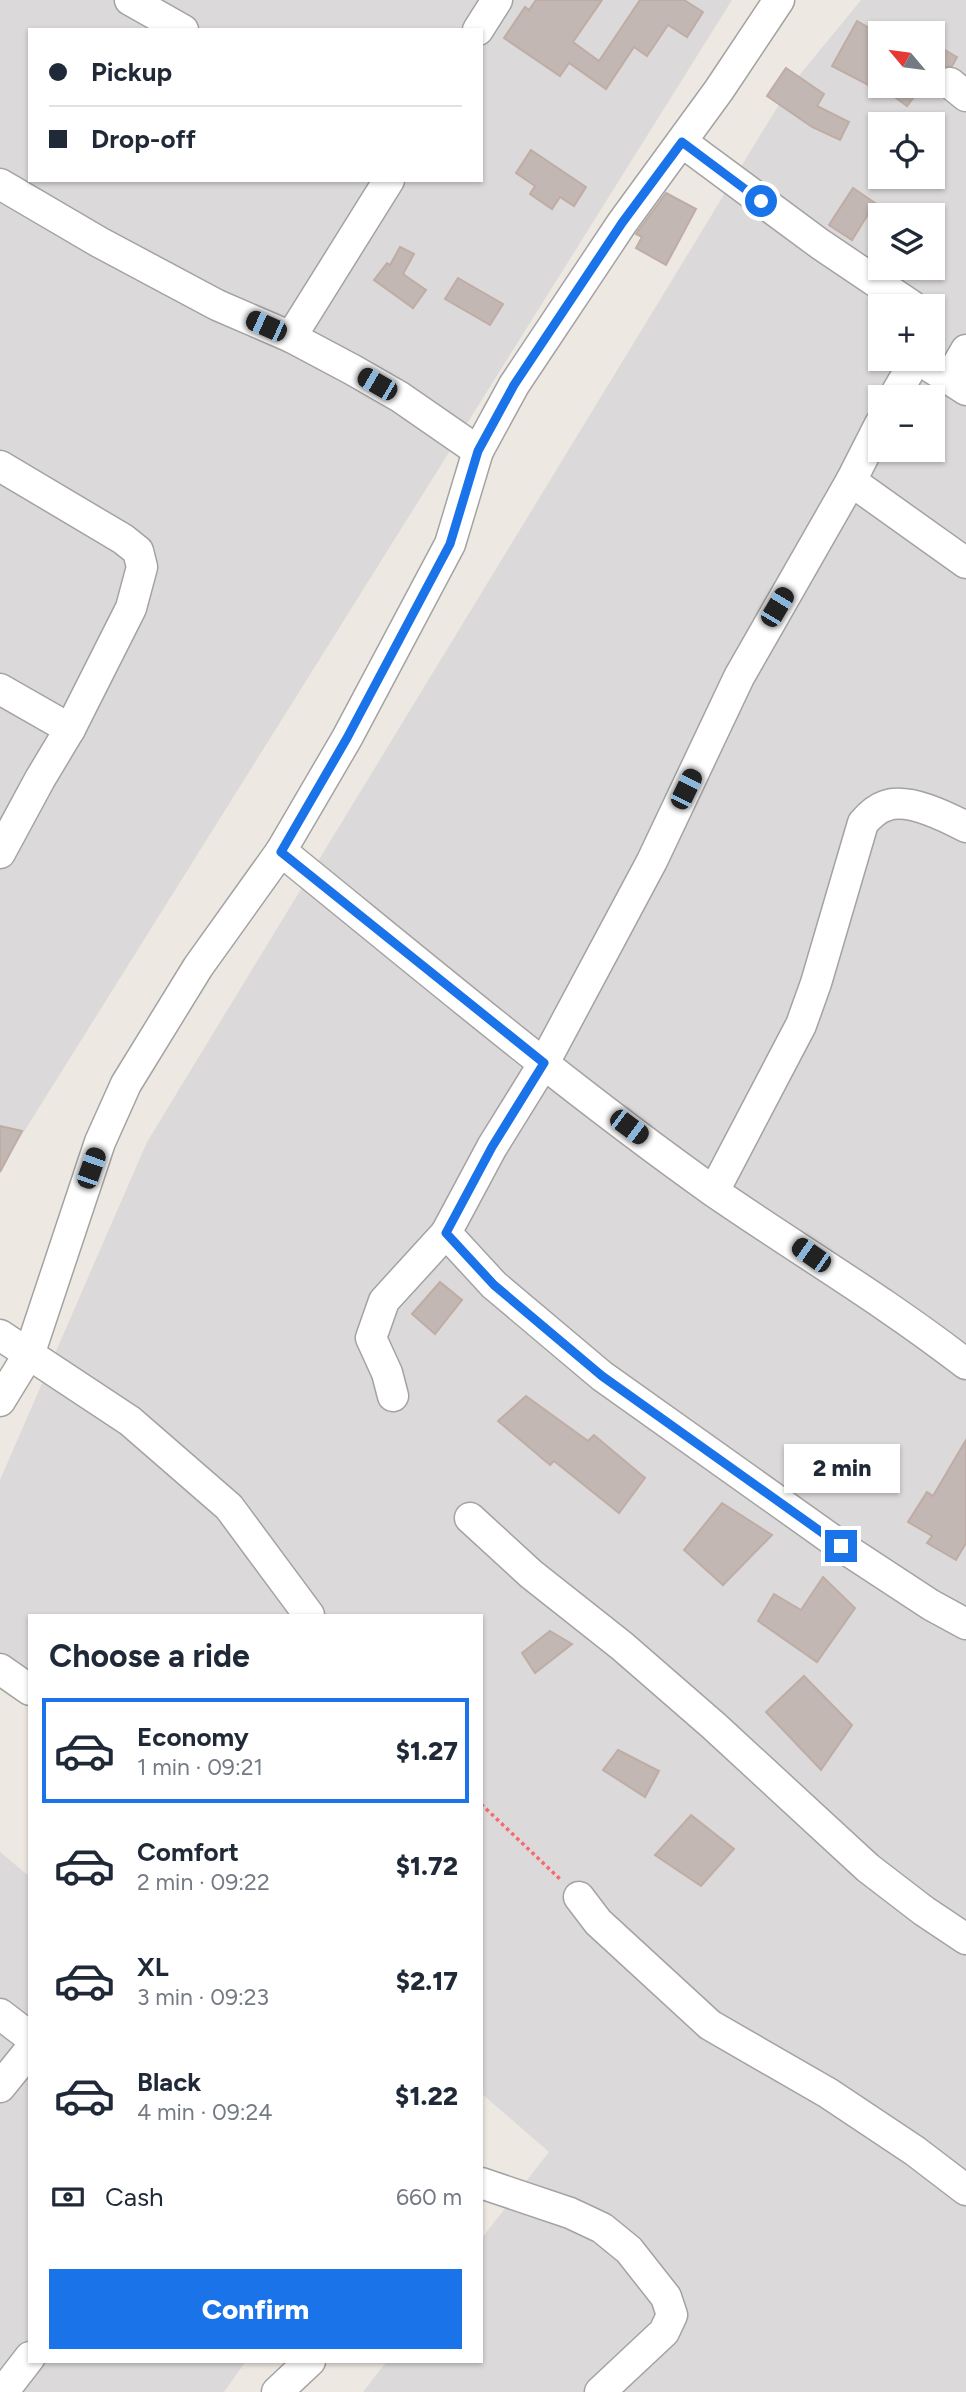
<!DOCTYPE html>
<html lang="en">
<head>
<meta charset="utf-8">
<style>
	:root { --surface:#fff; --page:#f2f2f3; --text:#1f2937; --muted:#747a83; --line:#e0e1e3; --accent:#1a73e8 }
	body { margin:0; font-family:Figtree,sans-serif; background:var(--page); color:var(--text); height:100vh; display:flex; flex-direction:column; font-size:26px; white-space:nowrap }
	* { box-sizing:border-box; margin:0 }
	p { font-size:23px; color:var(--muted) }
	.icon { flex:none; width:38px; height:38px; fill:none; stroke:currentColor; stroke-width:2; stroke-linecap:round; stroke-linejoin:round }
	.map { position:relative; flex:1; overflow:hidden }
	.side { position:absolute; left:28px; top:1614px; width:455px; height:749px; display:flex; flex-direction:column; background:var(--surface); border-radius:0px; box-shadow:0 2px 5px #0004 }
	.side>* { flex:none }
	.top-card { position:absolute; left:28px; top:28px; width:455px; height:154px; border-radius:0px; box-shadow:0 2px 5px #0004; display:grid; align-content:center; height:154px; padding:0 21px; background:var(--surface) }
	.needle { width:46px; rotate:299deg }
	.fabs { position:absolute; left:868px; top:21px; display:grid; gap:14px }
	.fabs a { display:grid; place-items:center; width:77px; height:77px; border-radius:0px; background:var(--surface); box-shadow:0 2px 5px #0004; font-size:35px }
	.end { position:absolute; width:32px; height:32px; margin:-16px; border:9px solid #1a73e8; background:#fff; box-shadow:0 0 0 4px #fff }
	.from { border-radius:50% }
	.bubble { position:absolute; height:49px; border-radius:0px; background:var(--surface); box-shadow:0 2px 5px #0004; font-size:23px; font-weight:800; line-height:49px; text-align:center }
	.car { position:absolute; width:21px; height:42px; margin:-21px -10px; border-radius:9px; box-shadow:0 0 5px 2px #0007; background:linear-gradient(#222 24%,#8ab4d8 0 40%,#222 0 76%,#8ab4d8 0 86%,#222 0) }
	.top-card b { display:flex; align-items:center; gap:24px; height:66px; font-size:26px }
	.top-card b+b { border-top:2px solid var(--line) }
	.top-card i { width:18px; height:18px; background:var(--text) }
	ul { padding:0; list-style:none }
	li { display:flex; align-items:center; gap:21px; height:105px; margin:0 14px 10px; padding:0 7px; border:4px solid transparent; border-radius:0px }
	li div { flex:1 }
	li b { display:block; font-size:26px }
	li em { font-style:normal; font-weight:800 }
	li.selected { border-color:var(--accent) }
	li>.icon { width:63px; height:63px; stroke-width:1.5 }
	h2 { padding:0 21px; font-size:32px; line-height:84px }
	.pay { display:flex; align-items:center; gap:18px; height:77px; padding:0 21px; font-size:26px }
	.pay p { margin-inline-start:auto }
	.button { display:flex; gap:14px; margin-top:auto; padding:14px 21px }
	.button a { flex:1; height:80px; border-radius:0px; background:var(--accent); color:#fff; font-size:28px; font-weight:800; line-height:80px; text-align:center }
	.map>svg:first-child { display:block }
	.residential { fill:#dbd9da; fill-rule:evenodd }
	.building { fill:#c2b7b2; stroke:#bfada5; stroke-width:2 }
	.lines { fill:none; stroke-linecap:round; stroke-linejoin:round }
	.minor-casing { stroke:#a3a3a3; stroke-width:33 }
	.path { stroke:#f9686b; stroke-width:3.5; stroke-dasharray:3.5 3.5; stroke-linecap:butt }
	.minor { stroke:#fff; stroke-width:30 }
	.route { stroke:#1a73e8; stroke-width:9 }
</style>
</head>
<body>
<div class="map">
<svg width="966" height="2392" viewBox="0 0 966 2392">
	<rect width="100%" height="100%" fill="#eee8e2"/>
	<g class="residential">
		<path d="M0 0H732L0 1170ZM30 30H481V180H30Z"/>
		<path d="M861 0H966V2392H363L387 2361H481V2239L549 2152 481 2093V1615H30V1700L0 1674V1480L147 1142 789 88ZM880 33H933V86H880ZM880 124H933V177H880ZM880 215H933V268H880ZM880 306H933V359H880ZM880 397H933V450H880Z"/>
		<path d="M0 1852 30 1877V2361H246L224 2392H0Z"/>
	</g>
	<g class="building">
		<path d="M536 0H602L573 42 599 61 640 0H684L703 12 687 37 668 25 647 56 634 47 606 89 569 63 560 76 504 38 525 7 529 10Z"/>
		<path d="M857 21 880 34V77L874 88 832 66Z"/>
		<path d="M933 43 957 57 952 66 943 67 937 71 933 81Z"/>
		<path d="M786 68 824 94 817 106 849 122 840 140 812 127 767 96Z"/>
		<path d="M880 86H922L907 106Z"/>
		<path d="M531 150 586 187 574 206 560 197 552 209 530 194 535 186 516 173Z"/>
		<path d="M853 188 875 203 852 240 829 225Z"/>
		<path d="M666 193 696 209 666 265 636 248 642 237 636 234Z"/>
		<path d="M400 247 414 254 403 274 426 290 413 308 374 280 387 263 390 265Z"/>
		<path d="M458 278 503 304 490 325 445 299Z"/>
		<path d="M0 1126 22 1131 0 1172Z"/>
		<path d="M440 1282 462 1300 435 1334 412 1314Z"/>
		<path d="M526 1396 588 1441 594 1435 645 1478 619 1513 554 1461 550 1465 498 1421Z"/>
		<path d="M966 1440V1543L956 1560 927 1543 932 1536 908 1522 927 1492 933 1496Z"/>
		<path d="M722 1503 772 1535 723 1585 684 1550Z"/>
		<path d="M823 1577 855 1608 817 1662 758 1621 774 1594 801 1610Z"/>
		<path d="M550 1631 572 1644 535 1673 522 1653Z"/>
		<path d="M804 1676 852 1725 821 1770 766 1712Z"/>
		<path d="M618 1750 659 1771 645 1797 603 1770Z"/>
		<path d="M691 1815 734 1849 701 1886 655 1855Z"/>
	</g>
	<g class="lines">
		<defs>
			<g id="minor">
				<path d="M130 0 183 30"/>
				<path d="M478 30 497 0"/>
				<path d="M950 83 966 96"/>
				<path d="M682 142 820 244 912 306"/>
				<path d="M0 184 99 242 217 305 291 337 353 370 400 397 478 451"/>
				<path d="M291 337 389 180"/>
				<path d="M918 359 966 390"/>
				<path d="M949 379 966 350"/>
				<path d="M894 397 916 359"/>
				<path d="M880 424 851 481 739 677 652 861 544 1063 492 1147 446 1233 494 1285 602 1376 841 1546 931 1605 966 1624"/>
				<path d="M0 466 123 539 138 551 142 567 131 608 70 729 40 779 0 853"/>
				<path d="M851 481 966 563"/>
				<path d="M0 689 70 729"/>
				<path d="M281 851C423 966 564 1085 713 1191 797 1249 885 1301 966 1364"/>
				<path d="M714 1191 801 1025 816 983 863 823C869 816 876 809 885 806 907 797 947 817 966 827"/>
				<path d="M0 1335 130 1421 229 1507 309 1615"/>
				<path d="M393 1396 387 1373 371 1338 384 1301 446 1233"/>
				<path d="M0 1401 30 1352 100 1142 126 1084 198 967 281 851 347 738 450 544 478 451 514 385 622 223 719 90 779 0"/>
				<path d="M470 1518 531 1574 622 1646 714 1726 868 1868 924 1911 966 1939"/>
				<path d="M0 1669 30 1690"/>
				<path d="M579 1897 598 1922 710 2025 828 2093 915 2151 966 2190"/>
				<path d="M0 2014 30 2037"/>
				<path d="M0 2087 30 2050"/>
				<path d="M481 2183 570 2213 602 2228 629 2250 666 2297 672 2315 664 2332 600 2392"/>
				<path d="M3 2392 30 2357"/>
				<path d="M277 2392 310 2361"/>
			</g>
		</defs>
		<use href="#minor" class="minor-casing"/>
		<path class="path" d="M481 1804 562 1881"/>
		<use href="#minor" class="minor"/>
	</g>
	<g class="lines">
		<path class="route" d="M761 201 682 142 622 223 514 385 478 451 450 544 347 738 281 852 544 1063 492 1147 446 1233 494 1285 602 1376 841 1546"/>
	</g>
</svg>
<div class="fabs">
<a><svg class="needle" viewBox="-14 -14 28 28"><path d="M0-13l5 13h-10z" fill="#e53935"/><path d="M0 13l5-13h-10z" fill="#747a83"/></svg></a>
<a><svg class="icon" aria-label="locate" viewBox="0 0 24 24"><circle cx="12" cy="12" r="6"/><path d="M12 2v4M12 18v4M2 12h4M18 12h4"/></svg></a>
<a><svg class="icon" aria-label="layers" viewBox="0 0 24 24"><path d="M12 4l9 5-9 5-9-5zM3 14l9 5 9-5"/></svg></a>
<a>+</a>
<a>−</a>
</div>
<i class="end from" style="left:761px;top:201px"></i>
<i class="end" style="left:841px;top:1546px"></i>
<div class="bubble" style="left:784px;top:1444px;width:116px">2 min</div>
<i class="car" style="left:266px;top:326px;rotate:294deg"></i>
<i class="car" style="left:377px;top:384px;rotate:300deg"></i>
<i class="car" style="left:777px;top:607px;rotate:31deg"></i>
<i class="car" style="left:686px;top:789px;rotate:26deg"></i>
<i class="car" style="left:629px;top:1127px;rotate:127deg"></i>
<i class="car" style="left:91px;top:1168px;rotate:19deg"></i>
<i class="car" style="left:811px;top:1255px;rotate:305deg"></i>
<div class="top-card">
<b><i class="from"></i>Pickup</b>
<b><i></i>Drop-off</b>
</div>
<section class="side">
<h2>Choose a ride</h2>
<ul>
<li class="selected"><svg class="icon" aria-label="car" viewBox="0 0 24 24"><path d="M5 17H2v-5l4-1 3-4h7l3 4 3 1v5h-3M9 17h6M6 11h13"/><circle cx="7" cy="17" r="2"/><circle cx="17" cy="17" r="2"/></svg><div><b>Economy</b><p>1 min · 09:21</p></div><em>$1.27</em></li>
<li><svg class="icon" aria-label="car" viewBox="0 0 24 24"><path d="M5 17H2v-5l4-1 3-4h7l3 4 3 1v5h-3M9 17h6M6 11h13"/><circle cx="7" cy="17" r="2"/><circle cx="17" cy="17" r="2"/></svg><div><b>Comfort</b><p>2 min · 09:22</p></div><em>$1.72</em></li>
<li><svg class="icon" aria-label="car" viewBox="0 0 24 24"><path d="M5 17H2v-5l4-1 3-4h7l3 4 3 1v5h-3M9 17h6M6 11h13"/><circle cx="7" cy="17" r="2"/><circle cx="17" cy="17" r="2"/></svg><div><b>XL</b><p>3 min · 09:23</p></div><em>$2.17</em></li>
<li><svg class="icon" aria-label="car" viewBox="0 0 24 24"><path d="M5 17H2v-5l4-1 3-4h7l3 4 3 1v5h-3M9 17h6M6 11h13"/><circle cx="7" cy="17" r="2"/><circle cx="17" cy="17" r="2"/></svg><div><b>Black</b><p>4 min · 09:24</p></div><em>$1.22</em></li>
</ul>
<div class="pay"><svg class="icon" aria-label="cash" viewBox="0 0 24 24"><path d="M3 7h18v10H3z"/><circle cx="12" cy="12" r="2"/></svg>Cash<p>660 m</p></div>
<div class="button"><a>Confirm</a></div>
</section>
</div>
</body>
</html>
